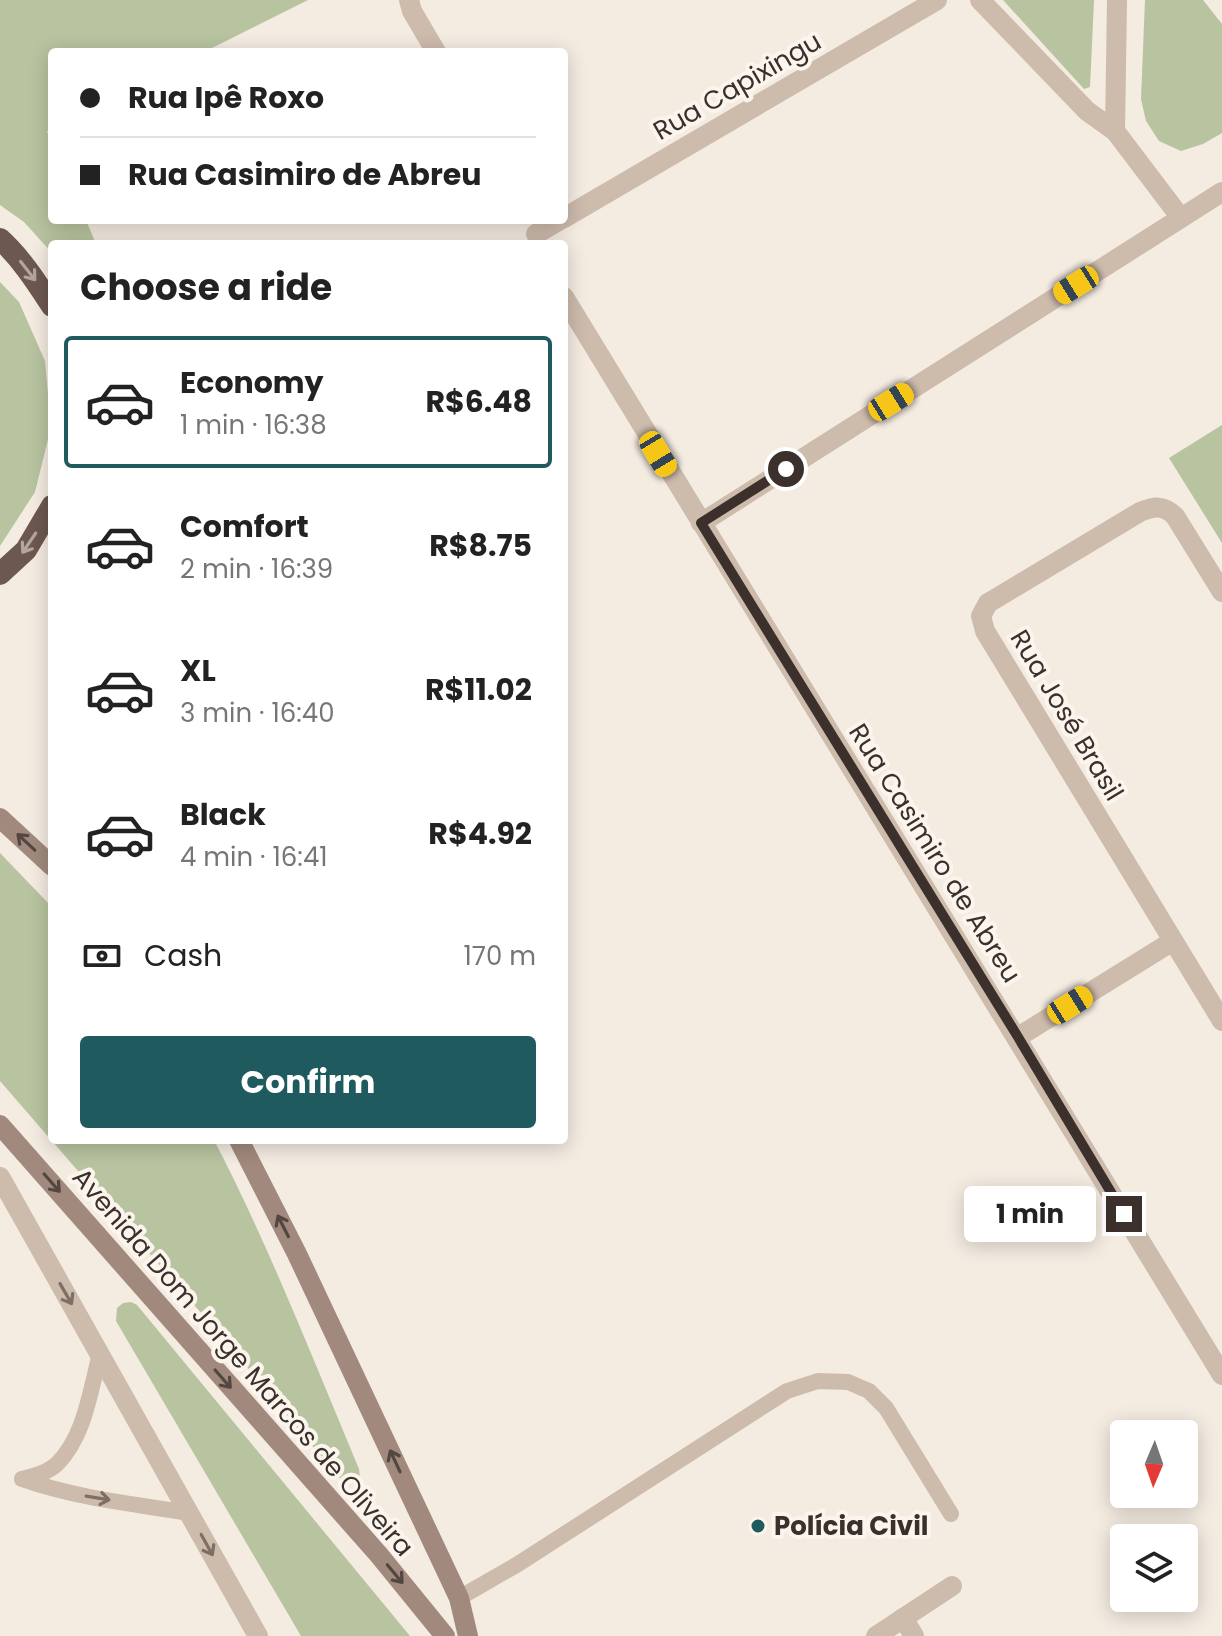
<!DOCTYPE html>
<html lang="en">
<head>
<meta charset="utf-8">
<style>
	:root { --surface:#fff; --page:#f2f2f2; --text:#222; --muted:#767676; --line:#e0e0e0; --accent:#1f5a5e }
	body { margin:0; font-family:Poppins,sans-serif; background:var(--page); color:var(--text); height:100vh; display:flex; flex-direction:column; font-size:30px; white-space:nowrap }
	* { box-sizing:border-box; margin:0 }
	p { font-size:26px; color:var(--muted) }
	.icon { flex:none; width:44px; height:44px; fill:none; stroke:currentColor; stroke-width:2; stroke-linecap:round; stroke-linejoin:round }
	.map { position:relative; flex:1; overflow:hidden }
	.side { position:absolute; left:48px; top:240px; width:520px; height:904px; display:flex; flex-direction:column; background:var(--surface); border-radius:8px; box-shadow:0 4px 20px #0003 }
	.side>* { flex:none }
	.guide { position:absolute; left:48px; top:48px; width:520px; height:176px; border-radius:8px; box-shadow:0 4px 20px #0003; display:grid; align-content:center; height:176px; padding:0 32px; background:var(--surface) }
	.needle { width:52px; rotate:182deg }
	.controls { position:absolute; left:1110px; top:1420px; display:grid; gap:16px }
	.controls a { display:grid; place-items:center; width:88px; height:88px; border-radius:8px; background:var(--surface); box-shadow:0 4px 20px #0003; font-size:40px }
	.end { position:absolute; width:36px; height:36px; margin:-18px; border:10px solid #3b302b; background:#fff; box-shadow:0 0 0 4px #fff }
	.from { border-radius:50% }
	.bubble { position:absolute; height:56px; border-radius:8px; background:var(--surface); box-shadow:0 4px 20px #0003; font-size:26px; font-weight:700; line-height:56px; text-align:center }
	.car { position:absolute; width:24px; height:48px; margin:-24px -12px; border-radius:10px; box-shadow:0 0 6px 2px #0007; background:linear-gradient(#f5c518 24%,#345 0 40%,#f5c518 0 76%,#345 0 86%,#f5c518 0) }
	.guide b { display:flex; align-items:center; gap:28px; height:76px; font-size:30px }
	.guide b+b { border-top:2px solid var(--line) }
	.guide i { width:20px; height:20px; background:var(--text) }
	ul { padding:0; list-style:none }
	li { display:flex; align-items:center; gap:24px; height:132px; margin:0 16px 12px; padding:0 16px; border:4px solid transparent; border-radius:8px }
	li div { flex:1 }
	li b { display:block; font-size:30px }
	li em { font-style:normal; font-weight:700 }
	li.on { border-color:var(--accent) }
	li>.icon { width:72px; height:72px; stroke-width:1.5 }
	h2 { padding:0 32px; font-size:36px; line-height:96px }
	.pay { display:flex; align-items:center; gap:20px; height:88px; padding:0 32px; font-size:30px }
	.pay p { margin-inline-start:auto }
	.action { display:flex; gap:16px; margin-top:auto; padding:16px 32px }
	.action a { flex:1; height:92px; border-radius:8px; background:var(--accent); color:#fff; font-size:32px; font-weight:700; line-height:92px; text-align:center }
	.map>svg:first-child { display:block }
	.green { fill:#b8c4a0 }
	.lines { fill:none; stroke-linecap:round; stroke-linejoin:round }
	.service { stroke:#cdbbac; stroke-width:16 }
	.minor { stroke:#cdbbac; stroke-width:20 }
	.tertiary { stroke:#cdbbac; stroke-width:20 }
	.secondary { stroke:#a18a7d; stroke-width:20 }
	.trunk { stroke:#6c584f; stroke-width:22 }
	.oneway { stroke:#b4a69e }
	.oneway2 { stroke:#544640 }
	.oneway3 { stroke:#7d6f65 }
	.route { stroke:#3b302b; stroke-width:10 }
	.poi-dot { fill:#1f5a5e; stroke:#fbf5ee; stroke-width:3 }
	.labels { text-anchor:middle; stroke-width:8; stroke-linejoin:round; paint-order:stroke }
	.street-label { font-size:26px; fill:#3b302b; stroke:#fbf5ee }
	.poi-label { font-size:26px; font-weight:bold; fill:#3b302b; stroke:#fbf5ee; text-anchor:start }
</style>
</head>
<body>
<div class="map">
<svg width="1222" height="1636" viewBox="0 0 1222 1636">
	<rect width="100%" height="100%" fill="#f4ebe1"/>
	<g class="green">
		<path d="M0 0H308L204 52H52V128L47 131 52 144V220H86L96 244H52V253L24 222 0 205Z"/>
		<path d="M1003 0H1094L1090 87 1084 89Z"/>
		<path d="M1145 0H1203L1222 24V133L1203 144 1181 151 1159 141 1146 121 1141 99Z"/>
		<path d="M0 282 19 302 45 361 51 427 35 492 0 546Z"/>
		<path d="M1222 425V543L1169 458Z"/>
		<path d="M0 853 52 907V1140H214C269 1246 313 1359 359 1469L360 1477C353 1483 347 1482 339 1478L228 1344 0 1081Z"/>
		<path d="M131 1302 137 1305 410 1636H301L116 1321 117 1308 123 1303Z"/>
	</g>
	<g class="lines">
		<g class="service">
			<path d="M22 1479C76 1498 133 1504 189 1513"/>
			<path d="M22 1479C34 1476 47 1473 57 1464 85 1436 90 1391 100 1354"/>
			<path d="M459 1598 518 1564 787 1391 818 1381 848 1382 869 1391 886 1408 951 1514"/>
		</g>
		<g class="minor">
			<path d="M409 0 412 11 436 52"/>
			<path d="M980 0 1087 111 1115 131 1181 218"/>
			<path d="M1115 131 1117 0"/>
			<path d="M564 218 937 0"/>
			<path d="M536 234 560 220"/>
			<path d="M564 297C781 658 1005 1014 1222 1375"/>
			<path d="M701 523 1222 192"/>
			<path d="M1222 592 1175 516C1163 505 1155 506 1140 512L995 599 988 603 981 616 985 631 1222 1021"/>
			<path d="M1018 1037 1173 941"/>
			<path d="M903 1618 914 1636"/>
			<path d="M876 1636 952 1586"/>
		</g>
		<path class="tertiary" d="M0 1177 258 1636"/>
		<g class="secondary">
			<path d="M0 818 52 866"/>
			<path d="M0 1125 379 1555 445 1636"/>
			<path d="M239 1140 297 1254 459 1598 468 1636"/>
		</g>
		<g class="trunk">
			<path d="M0 239C21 258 37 283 52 306"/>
			<path d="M0 574 26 550 52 506"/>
		</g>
	</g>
	<defs><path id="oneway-shaft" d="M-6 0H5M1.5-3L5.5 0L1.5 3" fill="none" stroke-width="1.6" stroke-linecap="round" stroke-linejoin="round" transform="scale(2)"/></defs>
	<g class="oneway">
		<use href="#oneway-shaft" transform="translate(28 271) rotate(52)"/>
		<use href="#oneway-shaft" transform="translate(29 543) rotate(124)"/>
	</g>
	<g class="oneway2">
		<use href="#oneway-shaft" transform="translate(26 842) rotate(-137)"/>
		<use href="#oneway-shaft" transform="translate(52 1183) rotate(49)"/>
		<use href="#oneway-shaft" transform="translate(283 1226) rotate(-117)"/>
		<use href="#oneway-shaft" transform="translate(223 1379) rotate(49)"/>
		<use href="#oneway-shaft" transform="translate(395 1461) rotate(-115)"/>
		<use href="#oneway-shaft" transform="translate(395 1574) rotate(50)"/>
	</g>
	<g class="oneway3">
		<use href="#oneway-shaft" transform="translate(66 1294) rotate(60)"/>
		<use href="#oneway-shaft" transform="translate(98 1498) rotate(9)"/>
		<use href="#oneway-shaft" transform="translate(207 1545) rotate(61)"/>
	</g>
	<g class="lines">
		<path class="route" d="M786 469 701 523 1018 1037 1124 1214"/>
	</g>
	<circle class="poi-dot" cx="758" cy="1526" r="8"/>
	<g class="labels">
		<g class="street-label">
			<text transform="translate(737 86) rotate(-30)" y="9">Rua Capixingu</text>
			<text transform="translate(1067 715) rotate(59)" y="9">Rua José Brasil</text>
			<text transform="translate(935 853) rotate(58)" y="9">Rua Casimiro de Abreu</text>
			<text transform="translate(243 1362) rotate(49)" y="9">Avenida Dom Jorge Marcos de Oliveira</text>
		</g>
		<g class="poi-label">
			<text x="774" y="1535">Polícia Civil</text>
		</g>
	</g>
</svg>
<div class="controls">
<a><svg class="needle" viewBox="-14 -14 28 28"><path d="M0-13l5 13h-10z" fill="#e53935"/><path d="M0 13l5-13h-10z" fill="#767676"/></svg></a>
<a><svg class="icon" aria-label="layers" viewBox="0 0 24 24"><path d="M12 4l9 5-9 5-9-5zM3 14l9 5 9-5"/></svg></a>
</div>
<i class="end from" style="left:786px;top:469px"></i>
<i class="end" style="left:1124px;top:1214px"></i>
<div class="bubble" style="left:964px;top:1186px;width:132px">1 min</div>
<i class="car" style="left:1076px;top:285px;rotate:238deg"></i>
<i class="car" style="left:891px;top:402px;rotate:58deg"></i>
<i class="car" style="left:658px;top:454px;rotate:149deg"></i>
<i class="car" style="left:1070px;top:1005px;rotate:58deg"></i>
<div class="guide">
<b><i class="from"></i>Rua Ipê Roxo</b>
<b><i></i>Rua Casimiro de Abreu</b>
</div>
<section class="side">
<h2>Choose a ride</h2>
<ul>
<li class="on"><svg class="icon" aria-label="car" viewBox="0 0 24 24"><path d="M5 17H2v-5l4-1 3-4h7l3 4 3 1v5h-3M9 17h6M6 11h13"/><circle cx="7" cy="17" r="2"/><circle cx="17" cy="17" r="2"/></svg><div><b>Economy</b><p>1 min · 16:38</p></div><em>R$6.48</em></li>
<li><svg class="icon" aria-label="car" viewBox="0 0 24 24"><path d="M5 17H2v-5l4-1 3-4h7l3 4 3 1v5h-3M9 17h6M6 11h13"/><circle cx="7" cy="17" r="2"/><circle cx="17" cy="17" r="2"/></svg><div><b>Comfort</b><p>2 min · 16:39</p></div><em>R$8.75</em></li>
<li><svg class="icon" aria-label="car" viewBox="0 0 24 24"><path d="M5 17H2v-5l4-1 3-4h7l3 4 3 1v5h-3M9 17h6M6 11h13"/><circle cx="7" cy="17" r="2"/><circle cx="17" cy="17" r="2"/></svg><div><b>XL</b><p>3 min · 16:40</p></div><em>R$11.02</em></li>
<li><svg class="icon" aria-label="car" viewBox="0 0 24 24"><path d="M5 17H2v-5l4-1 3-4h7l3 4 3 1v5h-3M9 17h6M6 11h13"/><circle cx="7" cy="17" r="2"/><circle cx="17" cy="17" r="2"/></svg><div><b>Black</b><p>4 min · 16:41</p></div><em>R$4.92</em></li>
</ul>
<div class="pay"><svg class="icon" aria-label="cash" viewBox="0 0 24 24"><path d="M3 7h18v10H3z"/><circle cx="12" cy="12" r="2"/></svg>Cash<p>170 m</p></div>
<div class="action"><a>Confirm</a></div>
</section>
</div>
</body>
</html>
